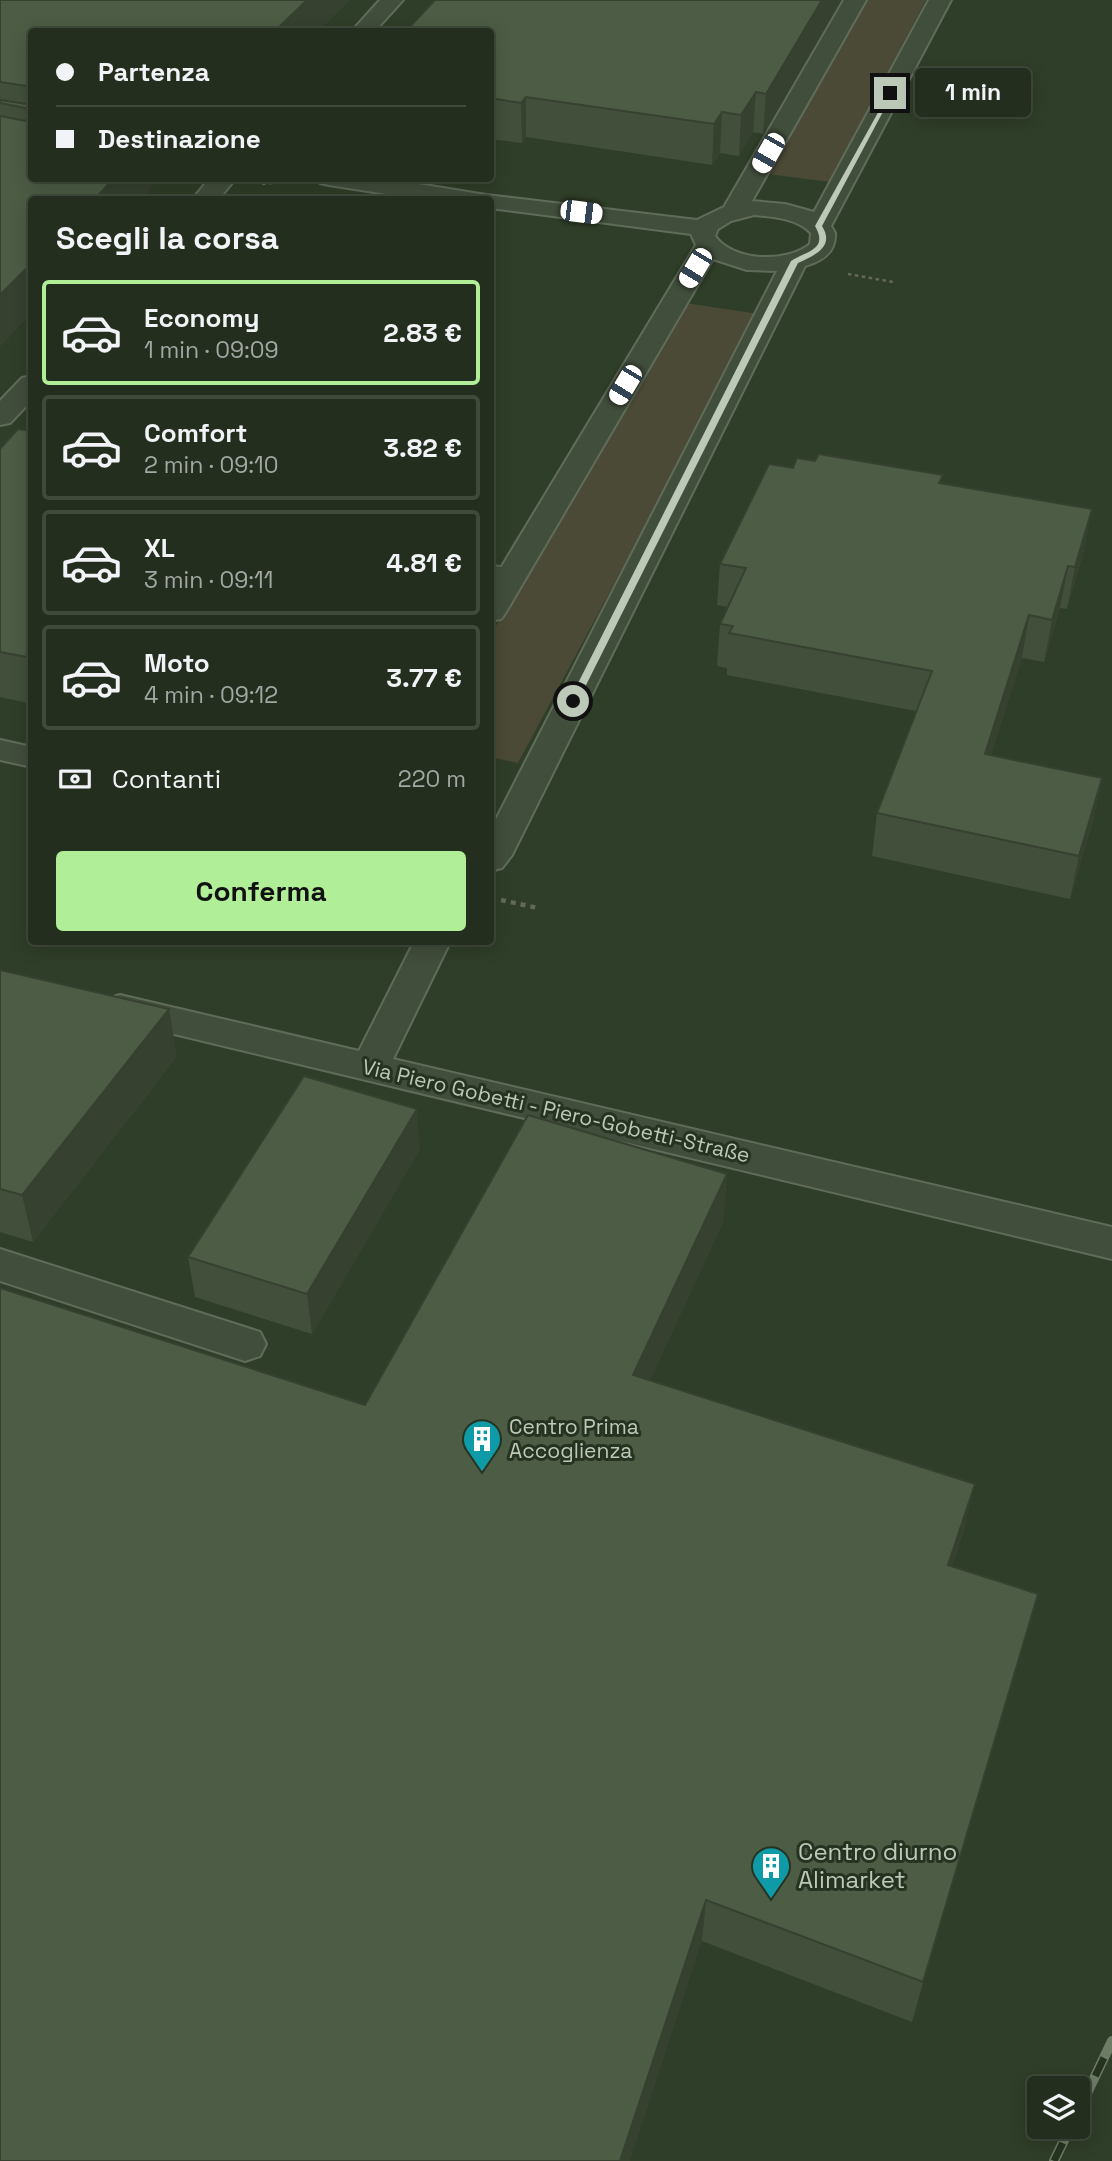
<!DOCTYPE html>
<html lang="it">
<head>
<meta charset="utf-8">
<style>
	:root { --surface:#232e1e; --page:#2f3a2b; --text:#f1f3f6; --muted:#a3a8a4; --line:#404a3c; --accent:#b1ee98 }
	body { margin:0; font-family:"Space Grotesk",sans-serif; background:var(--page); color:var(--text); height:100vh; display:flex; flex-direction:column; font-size:26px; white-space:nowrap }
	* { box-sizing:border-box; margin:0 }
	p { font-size:23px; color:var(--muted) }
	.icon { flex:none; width:38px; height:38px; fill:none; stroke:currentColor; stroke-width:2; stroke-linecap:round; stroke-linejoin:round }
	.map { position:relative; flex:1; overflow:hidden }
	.sheet { position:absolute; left:28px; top:196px; width:466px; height:749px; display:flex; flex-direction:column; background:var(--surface); border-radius:7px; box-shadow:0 4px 18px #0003,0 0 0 2px var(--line) }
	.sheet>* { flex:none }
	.hud { position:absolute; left:28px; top:28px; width:466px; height:154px; border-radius:7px; box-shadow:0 4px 18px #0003,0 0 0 2px var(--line); display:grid; align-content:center; height:154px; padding:0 28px; background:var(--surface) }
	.controls { position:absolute; left:1027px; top:2076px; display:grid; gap:14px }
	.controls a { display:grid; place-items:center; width:63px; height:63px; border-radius:7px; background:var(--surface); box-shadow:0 4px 18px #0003,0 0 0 2px var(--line); font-size:35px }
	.end { position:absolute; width:32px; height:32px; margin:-16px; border:9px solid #bdc9b8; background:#111; box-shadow:0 0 0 4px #111 }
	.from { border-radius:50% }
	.bubble { position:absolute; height:49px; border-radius:7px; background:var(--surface); box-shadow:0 4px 18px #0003,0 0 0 2px var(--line); font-size:23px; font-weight:700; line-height:49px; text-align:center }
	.car { position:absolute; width:21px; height:42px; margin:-21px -10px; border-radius:9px; box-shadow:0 0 5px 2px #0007; background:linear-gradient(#fff 24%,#345 0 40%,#fff 0 76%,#345 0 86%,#fff 0) }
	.hud b { display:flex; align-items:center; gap:24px; height:66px; font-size:26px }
	.hud b+b { border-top:2px solid var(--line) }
	.hud i { width:18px; height:18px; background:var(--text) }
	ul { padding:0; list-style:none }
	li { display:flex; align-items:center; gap:21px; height:105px; margin:0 14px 10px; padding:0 14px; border:4px solid var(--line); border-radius:7px }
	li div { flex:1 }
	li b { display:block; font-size:26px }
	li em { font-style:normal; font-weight:700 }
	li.current { border-color:var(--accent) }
	li>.icon { width:63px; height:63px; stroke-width:1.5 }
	h2 { padding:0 28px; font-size:32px; line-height:84px }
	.pay { display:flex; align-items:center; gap:18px; height:77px; padding:0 28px; font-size:26px }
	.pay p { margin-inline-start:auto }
	.primary-button { display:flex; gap:14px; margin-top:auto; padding:14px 28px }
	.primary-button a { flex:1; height:80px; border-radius:7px; background:var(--accent); color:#111; font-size:28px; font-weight:700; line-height:80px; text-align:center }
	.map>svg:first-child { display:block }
	.green { fill:#4b4a37 }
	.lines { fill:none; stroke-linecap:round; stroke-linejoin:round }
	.lane-casing { stroke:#606c5a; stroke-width:3 }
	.street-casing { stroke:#606c5a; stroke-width:4 }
	.path-far1 { stroke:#646956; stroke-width:2.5; stroke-dasharray:3.5 3.5; stroke-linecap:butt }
	.path { stroke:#646956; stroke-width:4.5; stroke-dasharray:5 5; stroke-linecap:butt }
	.lane { fill:#424e3c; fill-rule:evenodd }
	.street { fill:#424e3c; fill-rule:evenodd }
	.rail-casing { stroke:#6c7c65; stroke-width:10 }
	.rail { stroke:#273321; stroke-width:7; stroke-dasharray:20; stroke-linecap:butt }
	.wall { fill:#42503b }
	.shaded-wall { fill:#364130 }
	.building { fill:#4d5d45; stroke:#364130; stroke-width:2 }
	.route { fill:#bdc9b8 }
	.labels { text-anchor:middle; stroke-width:6; stroke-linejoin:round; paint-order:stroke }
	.street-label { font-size:21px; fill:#bdc9b8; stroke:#273321 }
	.poi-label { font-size:21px; fill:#bdc9b8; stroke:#273321; text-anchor:start }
	.near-poi-label { font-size:24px; fill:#bdc9b8; stroke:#273321; text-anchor:start }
</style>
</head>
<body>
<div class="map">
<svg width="1112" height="2161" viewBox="0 0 1112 2161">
	<rect width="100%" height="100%" fill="#2f3e28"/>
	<g class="green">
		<path d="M865 0H926L830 182 761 173Z"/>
		<path d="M685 303 759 314 518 763 490 757V636Z"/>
	</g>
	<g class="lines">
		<defs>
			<path id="lane" d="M490 565 519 570 522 574 513 579 490 575Z"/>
			<g id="street">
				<path d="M380 0H403L374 32H351Z"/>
				<path d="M844 0H866L752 201 785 204 814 212 929 0H951L831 226 835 233C836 252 823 261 805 266L512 855 502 868 490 871V831L777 271 747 270 713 259 506 612 501 619 490 621V586L696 245 691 234 490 208V200H425L329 185 320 183 317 178H382L486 195 697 220 724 207ZM754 215C774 217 796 218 811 233L810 244C787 263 733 262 715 236L718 229 731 221Z"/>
				<path d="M210 178H236L218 200H192Z"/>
				<path d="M32 376V400L10 423 0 425V401L22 378Z"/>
				<path d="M0 740 32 747V767L0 760Z"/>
				<path d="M414 942H450L393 1059 1112 1227V1259L120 1021 107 1017 101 1008 107 999 120 995 359 1051Z"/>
				<path d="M0 1249 260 1332 266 1344 260 1356 245 1361 0 1281Z"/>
			</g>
		</defs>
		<use href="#lane" class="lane-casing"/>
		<use href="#street" class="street-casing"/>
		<g class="path-far1">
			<path d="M262 184 292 181"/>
			<path d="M848 274 893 282"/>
		</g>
		<path class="path" d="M501 900 538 908"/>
		<use href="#lane" class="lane"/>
		<use href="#street" class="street"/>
		<defs>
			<g id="rail">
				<path d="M1078 2112 1112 2041"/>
				<path d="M1054 2161 1071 2126"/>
			</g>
		</defs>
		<use href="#rail" class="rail-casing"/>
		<use href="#rail" class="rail"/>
	</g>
	<g class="wall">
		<path d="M0 0H349L317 32H32V178H160L0 346Z"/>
		<path d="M435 0H841L763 134 753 132 739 156 720 153 712 165 526 137 522 143 490 139V32Z"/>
		<path d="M32 431V704L0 697V449Z"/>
		<path d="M793 468 942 483 1084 550 1067 609 1060 608 1044 662 1022 658 991 755 1102 778 1093 821 1070 899 872 856 877 813 916 711 727 675V668L717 666 720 624 727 607 717 605 720 564Z"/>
		<path d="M0 970 177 1056 33 1242 0 1232Z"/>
		<path d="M420 1149 312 1334 195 1297 188 1257Z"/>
		<path d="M727 1174 723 1222 650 1380 964 1530 952 1566 1025 1639 912 2022 702 1941 365 1405Z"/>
	</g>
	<g class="shaded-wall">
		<path d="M307 0H349L317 32H274Z"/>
		<path d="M822 0H841L763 134 766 94Z"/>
		<path d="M756 92 753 132 739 156 741 115Z"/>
		<path d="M526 97V137L522 143 521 103Z"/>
		<path d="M722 112 720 153 712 165 714 124Z"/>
		<path d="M114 178H160L140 200H94Z"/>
		<path d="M32 263V313L0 346V295Z"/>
		<path d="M1092 509 1084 550 1067 609 1075 567Z"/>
		<path d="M1068 566 1060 608 1044 662 1052 620Z"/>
		<path d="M1029 615 1022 658 978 796 985 754Z"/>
		<path d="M1102 778 1093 821 1070 899 1079 856Z"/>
		<path d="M169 1009 177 1056 33 1242 22 1195Z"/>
		<path d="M417 1109 420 1149 312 1334 307 1294Z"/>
		<path d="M727 1174 723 1222 631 1422 633 1375Z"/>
		<path d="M975 1484 964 1530 938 1610 948 1565Z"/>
		<path d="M1038 1594 1025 1639 912 2022 923 1982Z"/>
		<path d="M706 1900 702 1941 630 2161H620Z"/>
	</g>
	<g class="building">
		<path d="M0 0H307L274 32H32V178H114L94 200H32V263L0 295V116L25 121 28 118 26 108 0 103V100L27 104V86L0 82Z"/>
		<path d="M435 0H822L766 94 756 92 741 115 722 112 714 124 526 97 521 103 490 98V32H405Z"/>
		<path d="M18 429 32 431V658L0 652V449Z"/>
		<path d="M819 454 943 475 939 483 1092 509 1075 567 1068 566 1052 620 1029 615 985 754 1102 778 1079 856 877 813 932 671 729 633 733 626 720 624 746 568 720 564 769 464 793 468 797 458 815 461Z"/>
		<path d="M0 970 169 1009 22 1195 0 1189Z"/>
		<path d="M304 1076 417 1109 307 1294 188 1257Z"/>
		<path d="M528 1115 727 1174 633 1375 975 1484 948 1565 1038 1594 923 1982 706 1900 620 2161H0V1288L365 1405Z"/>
	</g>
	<path class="route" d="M890 91 893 93 822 226C835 247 815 255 798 263L578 701 570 703 569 701 791 261C806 251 829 250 815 226Z"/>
	<defs>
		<symbol id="building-pin" viewBox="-11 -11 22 30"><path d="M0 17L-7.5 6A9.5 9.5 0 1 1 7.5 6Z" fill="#0f9aa8" stroke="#273321"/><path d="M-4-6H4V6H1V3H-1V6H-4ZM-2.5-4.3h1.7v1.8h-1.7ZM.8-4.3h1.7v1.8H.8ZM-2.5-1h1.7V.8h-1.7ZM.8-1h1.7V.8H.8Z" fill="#fff"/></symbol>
	</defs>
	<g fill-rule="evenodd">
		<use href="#building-pin" x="460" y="1417" width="44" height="60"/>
		<use href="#building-pin" x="749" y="1844" width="44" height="60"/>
	</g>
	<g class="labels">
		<g class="street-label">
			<text transform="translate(556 1111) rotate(13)" y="7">Via Piero Gobetti - Piero-Gobetti-Straße</text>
		</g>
		<g class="poi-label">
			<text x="509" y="1434">Centro Prima<tspan x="509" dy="24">Accoglienza</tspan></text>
		</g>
		<g class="near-poi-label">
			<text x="798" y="1860">Centro diurno<tspan x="798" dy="28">Alimarket</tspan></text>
		</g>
	</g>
</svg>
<div class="controls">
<a><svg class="icon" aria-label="layers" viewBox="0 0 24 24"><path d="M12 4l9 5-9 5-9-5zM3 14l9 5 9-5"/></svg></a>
</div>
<i class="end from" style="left:573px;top:701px"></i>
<i class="end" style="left:890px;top:93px"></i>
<div class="bubble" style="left:915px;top:68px;width:116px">1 min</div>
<i class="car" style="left:768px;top:153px;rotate:210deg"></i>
<i class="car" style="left:581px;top:212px;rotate:97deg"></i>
<i class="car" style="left:695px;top:268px;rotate:211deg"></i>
<i class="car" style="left:625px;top:385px;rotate:211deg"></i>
<div class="hud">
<b><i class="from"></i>Partenza</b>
<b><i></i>Destinazione</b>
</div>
<section class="sheet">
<h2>Scegli la corsa</h2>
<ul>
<li class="current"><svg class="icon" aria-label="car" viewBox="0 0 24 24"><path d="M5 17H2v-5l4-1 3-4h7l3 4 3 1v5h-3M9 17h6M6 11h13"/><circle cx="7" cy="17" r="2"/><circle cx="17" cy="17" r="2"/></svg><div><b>Economy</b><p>1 min · 09:09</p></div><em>2.83 €</em></li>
<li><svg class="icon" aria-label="car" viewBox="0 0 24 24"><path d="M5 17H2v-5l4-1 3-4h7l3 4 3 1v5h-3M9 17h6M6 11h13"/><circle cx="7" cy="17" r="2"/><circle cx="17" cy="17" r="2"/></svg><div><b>Comfort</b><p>2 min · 09:10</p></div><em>3.82 €</em></li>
<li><svg class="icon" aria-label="car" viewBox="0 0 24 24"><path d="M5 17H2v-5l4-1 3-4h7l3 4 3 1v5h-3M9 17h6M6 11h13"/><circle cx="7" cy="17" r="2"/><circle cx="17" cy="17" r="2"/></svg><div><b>XL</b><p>3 min · 09:11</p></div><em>4.81 €</em></li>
<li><svg class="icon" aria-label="car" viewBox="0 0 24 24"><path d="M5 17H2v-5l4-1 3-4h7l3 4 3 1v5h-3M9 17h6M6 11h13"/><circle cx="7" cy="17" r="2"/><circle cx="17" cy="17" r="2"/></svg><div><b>Moto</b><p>4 min · 09:12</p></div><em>3.77 €</em></li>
</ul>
<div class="pay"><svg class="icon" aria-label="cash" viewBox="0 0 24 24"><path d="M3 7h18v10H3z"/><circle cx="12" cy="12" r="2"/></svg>Contanti<p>220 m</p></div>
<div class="primary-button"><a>Conferma</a></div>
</section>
</div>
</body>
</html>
